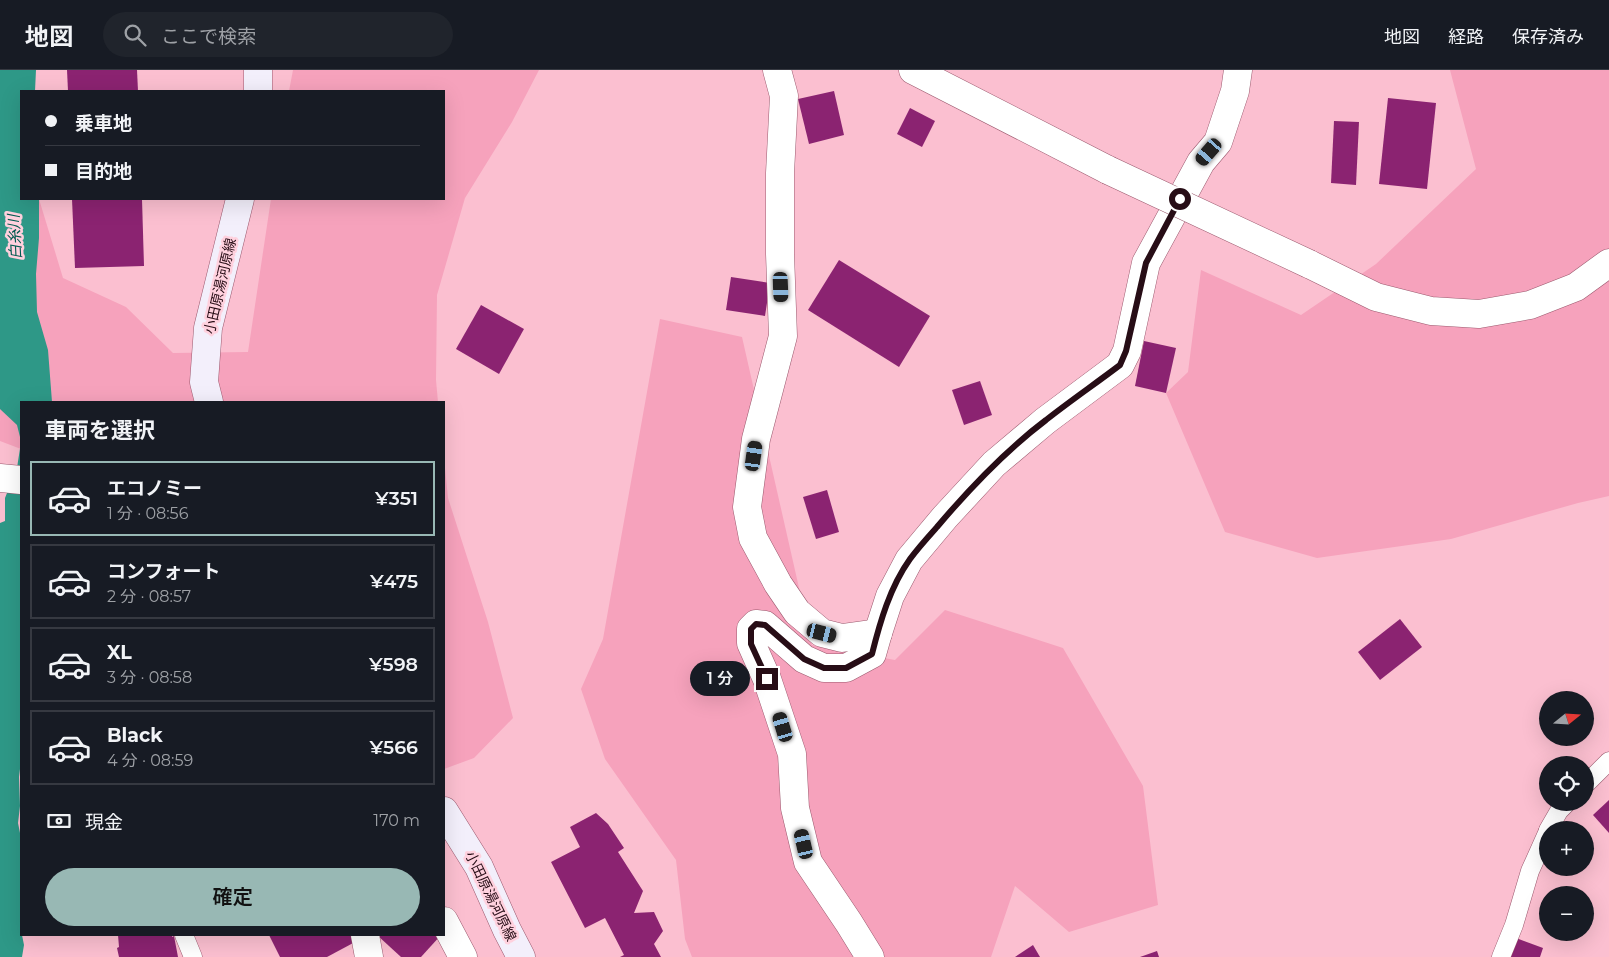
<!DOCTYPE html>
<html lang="ja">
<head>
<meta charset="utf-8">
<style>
	:root { --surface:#171b24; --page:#20242c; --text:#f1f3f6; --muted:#9ea1a6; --line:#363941; --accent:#98b8b4 }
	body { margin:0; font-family:Montserrat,"Noto Sans JP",sans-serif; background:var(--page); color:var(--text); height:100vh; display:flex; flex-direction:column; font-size:19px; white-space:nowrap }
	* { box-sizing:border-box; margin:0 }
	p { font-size:16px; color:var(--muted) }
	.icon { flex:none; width:28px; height:28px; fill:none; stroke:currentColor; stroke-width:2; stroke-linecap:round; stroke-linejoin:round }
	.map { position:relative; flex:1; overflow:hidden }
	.side { position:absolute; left:20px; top:331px; width:425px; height:535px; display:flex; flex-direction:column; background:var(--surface); border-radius:0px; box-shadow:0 5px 20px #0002 }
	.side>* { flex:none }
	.top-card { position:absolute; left:20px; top:20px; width:425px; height:110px; border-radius:0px; box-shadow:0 5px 20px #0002; display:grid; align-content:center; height:110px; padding:0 25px; background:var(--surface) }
	.needle { width:32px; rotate:72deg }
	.tools { position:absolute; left:1539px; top:621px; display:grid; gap:10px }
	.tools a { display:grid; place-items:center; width:55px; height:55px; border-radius:50%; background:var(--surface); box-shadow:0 5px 20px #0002; font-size:25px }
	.end { position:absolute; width:22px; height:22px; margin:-11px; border:6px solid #270d16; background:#fff; box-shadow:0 0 0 2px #fff }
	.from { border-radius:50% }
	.bubble { position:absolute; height:35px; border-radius:18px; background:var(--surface); box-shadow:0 5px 20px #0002; font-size:16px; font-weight:600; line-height:35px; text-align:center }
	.car { position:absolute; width:15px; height:30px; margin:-15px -8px; border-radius:6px; box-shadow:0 0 4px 1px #0007; background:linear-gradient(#222 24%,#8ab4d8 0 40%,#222 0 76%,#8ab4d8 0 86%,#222 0) }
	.top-card b { display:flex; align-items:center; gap:18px; height:48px; font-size:19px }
	.top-card b+b { border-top:1px solid var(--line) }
	.top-card i { width:12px; height:12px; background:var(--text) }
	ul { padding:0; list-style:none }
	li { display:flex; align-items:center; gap:15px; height:75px; margin:0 10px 8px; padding:0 15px; border:2px solid var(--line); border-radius:0px }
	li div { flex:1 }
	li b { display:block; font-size:19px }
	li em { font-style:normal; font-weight:600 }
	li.active { border-color:var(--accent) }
	li>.icon { width:45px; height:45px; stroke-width:1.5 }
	h2 { padding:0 25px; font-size:22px; line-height:60px }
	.pay { display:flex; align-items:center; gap:12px; height:55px; padding:0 25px; font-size:19px }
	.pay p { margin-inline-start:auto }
	.button { display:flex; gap:10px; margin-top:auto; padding:10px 25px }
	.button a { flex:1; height:58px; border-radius:30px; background:var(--accent); color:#111; font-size:20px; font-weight:600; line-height:58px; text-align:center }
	header { display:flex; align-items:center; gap:30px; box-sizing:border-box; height:70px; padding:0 25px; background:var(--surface); border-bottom:1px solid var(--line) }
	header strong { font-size:24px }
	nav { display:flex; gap:28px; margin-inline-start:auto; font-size:18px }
	.search { width:350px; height:45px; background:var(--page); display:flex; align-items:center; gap:12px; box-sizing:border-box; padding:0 18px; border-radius:28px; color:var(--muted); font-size:19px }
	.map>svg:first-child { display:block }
	.green { fill:#f6a2bc }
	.water { fill:#2e9887 }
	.building { fill:#8b2371 }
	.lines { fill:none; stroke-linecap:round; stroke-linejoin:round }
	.service-casing { stroke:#9b596e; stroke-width:19 }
	.minor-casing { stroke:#9b596e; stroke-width:29 }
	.tertiary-casing { stroke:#9b596e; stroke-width:29 }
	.secondary-casing { stroke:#9b596e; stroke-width:29 }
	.service { stroke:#fff; stroke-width:18 }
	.minor { stroke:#fff; stroke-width:28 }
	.tertiary { stroke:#fff; stroke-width:28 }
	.secondary { stroke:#f3effb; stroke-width:28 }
	.tertiary-bridge-casing { stroke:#9b596e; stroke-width:29; stroke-linecap:butt }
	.tertiary-bridge { stroke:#fff; stroke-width:28 }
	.route { stroke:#270d16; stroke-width:6 }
	.labels { text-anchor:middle; stroke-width:5; stroke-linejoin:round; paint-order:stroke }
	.street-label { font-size:14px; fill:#270d16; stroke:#ffd1de }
	.water-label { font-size:15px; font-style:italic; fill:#005a4f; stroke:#ffd1de }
</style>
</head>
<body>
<header>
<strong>地図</strong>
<div class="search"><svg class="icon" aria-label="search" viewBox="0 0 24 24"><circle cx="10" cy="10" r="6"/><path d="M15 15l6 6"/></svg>ここで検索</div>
<nav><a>地図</a><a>経路</a><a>保存済み</a></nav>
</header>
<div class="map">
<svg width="1609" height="887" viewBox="0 0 1609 887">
	<rect width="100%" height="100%" fill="#fbbfd0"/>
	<g class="green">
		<path d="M0 0 21 21V129H39L63 208 126 237 173 283 248 282 271 129H444V21H289L293 0H539L512 52 465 128 437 225 436 310 438 332H21V379L0 371Z"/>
		<path d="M1450 0H1609V426L1578 433 1451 469 1317 488 1225 462 1166 323 1188 302 1201 200 1301 245 1376 194 1476 99Z"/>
		<path d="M660 249 742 267 812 575 895 590 945 540 1063 578 1143 716 1158 835 1069 862 1015 816 991 887H692L685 869 676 790 605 689 581 619 603 569Z"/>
		<path d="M444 388 448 428 488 552 513 648 474 688 444 699Z"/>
	</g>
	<g class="water">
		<path d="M0 0H36L35 21H21V129H39V168L36 204 37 242 48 280 52 332H21V371L17 355 0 339Z"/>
		<path d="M21 372V691L19 707 20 736 18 753 21 768V847L20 855 24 875 22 887H0V453L5 451V428L17 398Z"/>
	</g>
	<g class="building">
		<path d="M67 0H137L138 21H68Z"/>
		<path d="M834 21 844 65 809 74 798 29Z"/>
		<path d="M1388 28 1436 33 1427 119 1379 114Z"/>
		<path d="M910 38 935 51 922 77 897 64Z"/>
		<path d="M1334 51 1359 52 1356 115 1331 113Z"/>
		<path d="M72 129H142L144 196 75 198Z"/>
		<path d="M839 190 930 246 899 297 808 240Z"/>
		<path d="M731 207 770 213 765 246 726 240Z"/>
		<path d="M481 235 524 259 499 304 456 279Z"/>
		<path d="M1144 271 1176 278 1166 323 1135 316Z"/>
		<path d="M980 311 992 345 964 355 952 320Z"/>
		<path d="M827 420 839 462 816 469 803 427Z"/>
		<path d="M1400 549 1422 577 1380 610 1358 582Z"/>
		<path d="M1609 730V763L1593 745Z"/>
		<path d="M596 743 608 754 624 778 618 782 643 821 634 843 654 842 663 861 654 874 661 887H620L624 885 605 848 585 858 551 792 580 777 570 757Z"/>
		<path d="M118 865H172V867L174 866 178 887H119L117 878 119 877Z"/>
		<path d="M269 865H351L355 872 327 887H280Z"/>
		<path d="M377 865H441L421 887H401Z"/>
		<path d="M1516 868 1543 878 1540 887H1510Z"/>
		<path d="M1033 875 1040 887H1015Z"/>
		<path d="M1157 881 1159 887H1140Z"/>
	</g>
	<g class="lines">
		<defs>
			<g id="service">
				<path d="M1585 715 1609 691"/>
				<path d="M1548 760 1559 741 1568 732"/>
				<path d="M184 865 193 887"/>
				<path d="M1501 887 1514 855 1530 801 1548 761"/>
			</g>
			<g id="minor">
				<path d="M777 0 784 26 780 103V184L783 266 756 369 747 437 753 468 778 514 797 542 822 563 842 568 878 563"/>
				<path d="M0 408 21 410"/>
				<path d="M444 851 463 887"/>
				<path d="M365 865 369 887"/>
				<path d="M870 887 849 853 808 792 795 738 792 684 767 609 751 573V559L756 554 765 555 804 589 824 598H846L872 584 878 563 890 526 909 490 945 447 994 394 1045 351 1120 295 1127 281 1146 193 1201 92 1218 72 1235 21 1238 0"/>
			</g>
			<g id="tertiary">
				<path d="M913 0 1108 100"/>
				<path d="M1309 194 1376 227 1431 241 1479 244 1530 235 1576 217 1609 193"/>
			</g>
			<g id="secondary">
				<path d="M258 21V0"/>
				<path d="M209 332 204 312 208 258 240 129"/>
				<path d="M444 741 479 797 507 860 521 887"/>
			</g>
		</defs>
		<use href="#service" class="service-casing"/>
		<use href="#minor" class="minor-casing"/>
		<use href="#tertiary" class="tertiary-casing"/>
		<use href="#secondary" class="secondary-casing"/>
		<use href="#service" class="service"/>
		<use href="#minor" class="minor"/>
		<use href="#tertiary" class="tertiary"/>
		<use href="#secondary" class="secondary"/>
		<defs>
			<path id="tertiary-bridge" d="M1108 100 1309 194"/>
		</defs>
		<use href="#tertiary-bridge" class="tertiary-bridge-casing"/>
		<use href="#tertiary-bridge" class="tertiary-bridge"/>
	</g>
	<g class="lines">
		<path class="route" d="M767 609 751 574V559L756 554 765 555 804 589 824 598H846L872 584C880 552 890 517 910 489 918 478 928 467 937 457 970 418 1005 381 1046 350 1070 331 1095 314 1120 295L1126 281 1146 193 1180 129"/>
	</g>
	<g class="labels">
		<g class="street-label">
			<text transform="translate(220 216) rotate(-77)" y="5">小田原湯河原線</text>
			<text transform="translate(491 826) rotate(64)" y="5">小田原湯河原線</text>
		</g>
		<g class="water-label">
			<text transform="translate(15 167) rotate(-93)" y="5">白糸川</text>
		</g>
	</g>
</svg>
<div class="tools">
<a><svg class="needle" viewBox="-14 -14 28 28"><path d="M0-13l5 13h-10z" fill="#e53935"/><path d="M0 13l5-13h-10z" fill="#9ea1a6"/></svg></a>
<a><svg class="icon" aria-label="locate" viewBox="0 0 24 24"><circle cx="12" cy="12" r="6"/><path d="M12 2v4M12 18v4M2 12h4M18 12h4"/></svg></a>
<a>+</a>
<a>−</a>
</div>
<i class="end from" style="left:1180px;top:129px"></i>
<i class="end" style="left:767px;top:609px"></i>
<div class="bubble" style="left:690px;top:591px;width:60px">1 分</div>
<i class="car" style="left:1209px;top:82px;rotate:221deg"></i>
<i class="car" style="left:781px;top:217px;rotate:178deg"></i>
<i class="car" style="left:754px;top:386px;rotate:8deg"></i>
<i class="car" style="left:822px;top:563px;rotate:104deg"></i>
<i class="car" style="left:783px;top:657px;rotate:343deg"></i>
<i class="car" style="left:804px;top:774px;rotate:347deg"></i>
<div class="top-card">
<b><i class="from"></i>乗車地</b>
<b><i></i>目的地</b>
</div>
<section class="side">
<h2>車両を選択</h2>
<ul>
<li class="active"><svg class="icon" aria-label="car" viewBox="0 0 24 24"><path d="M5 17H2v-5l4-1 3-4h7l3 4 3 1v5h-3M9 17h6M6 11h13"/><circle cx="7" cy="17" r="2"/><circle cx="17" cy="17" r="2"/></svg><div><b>エコノミー</b><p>1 分 · 08:56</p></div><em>¥351</em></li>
<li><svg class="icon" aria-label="car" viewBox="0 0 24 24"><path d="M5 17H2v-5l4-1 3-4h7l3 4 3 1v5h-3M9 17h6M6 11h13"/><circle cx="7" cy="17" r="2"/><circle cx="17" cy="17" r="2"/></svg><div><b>コンフォート</b><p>2 分 · 08:57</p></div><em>¥475</em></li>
<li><svg class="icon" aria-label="car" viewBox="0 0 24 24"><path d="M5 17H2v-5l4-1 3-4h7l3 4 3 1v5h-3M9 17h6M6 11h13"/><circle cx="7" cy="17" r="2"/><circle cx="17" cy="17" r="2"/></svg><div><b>XL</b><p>3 分 · 08:58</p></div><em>¥598</em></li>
<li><svg class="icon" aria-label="car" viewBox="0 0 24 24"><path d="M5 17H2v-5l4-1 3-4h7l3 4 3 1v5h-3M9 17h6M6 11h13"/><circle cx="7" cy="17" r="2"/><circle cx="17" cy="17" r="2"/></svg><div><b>Black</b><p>4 分 · 08:59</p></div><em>¥566</em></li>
</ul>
<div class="pay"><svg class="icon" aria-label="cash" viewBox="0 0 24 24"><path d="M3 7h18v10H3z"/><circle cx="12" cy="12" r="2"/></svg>現金<p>170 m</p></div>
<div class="button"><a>確定</a></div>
</section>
</div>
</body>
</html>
